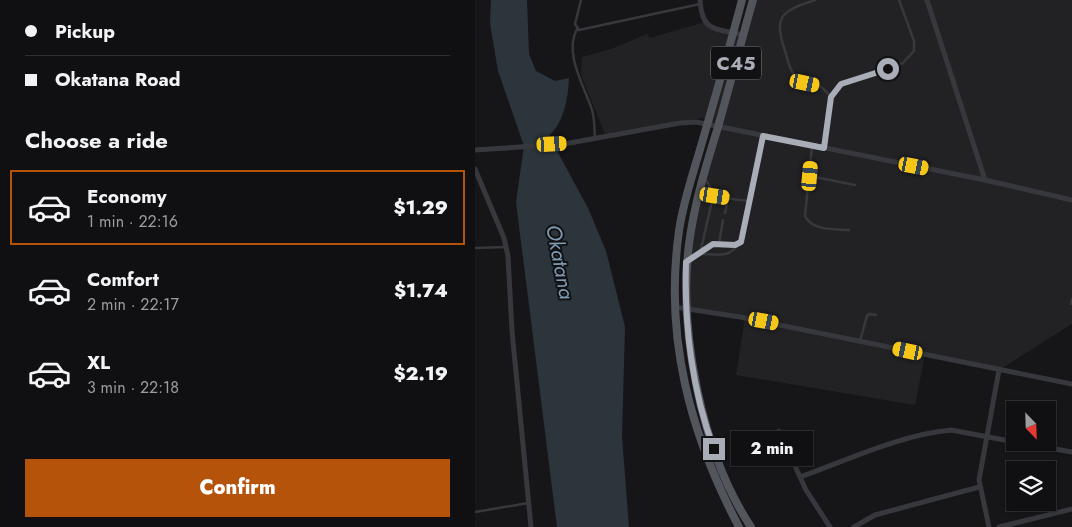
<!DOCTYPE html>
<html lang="en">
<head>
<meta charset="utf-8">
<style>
	:root { --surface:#101012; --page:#19191b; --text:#f1f3f6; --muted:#9c9d9f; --line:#303032; --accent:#b45309 }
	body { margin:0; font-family:Jost,sans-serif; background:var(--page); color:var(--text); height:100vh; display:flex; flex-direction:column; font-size:19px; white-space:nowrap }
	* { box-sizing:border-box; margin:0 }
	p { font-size:16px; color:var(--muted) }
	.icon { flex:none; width:28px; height:28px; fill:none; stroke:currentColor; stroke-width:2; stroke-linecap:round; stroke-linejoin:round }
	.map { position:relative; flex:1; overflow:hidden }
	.sheet { display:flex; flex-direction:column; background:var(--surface); width:475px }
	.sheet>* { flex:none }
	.top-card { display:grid; align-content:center; height:110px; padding:0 25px; background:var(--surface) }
	.needle { width:32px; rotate:157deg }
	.buttons { position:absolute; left:531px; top:401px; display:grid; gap:10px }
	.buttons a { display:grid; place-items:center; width:50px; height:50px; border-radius:0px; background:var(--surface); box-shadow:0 1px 4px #0004,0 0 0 1px var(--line); font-size:25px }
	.end { position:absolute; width:22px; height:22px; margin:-11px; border:6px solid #a8adb8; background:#111; box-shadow:0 0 0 2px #111 }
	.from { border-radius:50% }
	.bubble { position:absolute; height:35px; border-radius:0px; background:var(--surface); box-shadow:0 1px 4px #0004,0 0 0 1px var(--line); font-size:16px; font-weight:800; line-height:35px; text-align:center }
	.car { position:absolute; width:15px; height:30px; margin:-15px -8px; border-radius:6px; box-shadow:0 0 4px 1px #0007; background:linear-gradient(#f5c518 24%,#345 0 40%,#f5c518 0 76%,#345 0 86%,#f5c518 0) }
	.top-card b { display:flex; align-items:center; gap:18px; height:48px; font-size:19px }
	.top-card b+b { border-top:1px solid var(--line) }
	.top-card i { width:12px; height:12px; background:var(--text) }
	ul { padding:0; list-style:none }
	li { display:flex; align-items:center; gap:15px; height:75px; margin:0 10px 8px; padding:0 15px; border:2px solid transparent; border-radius:0px }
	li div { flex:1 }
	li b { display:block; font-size:19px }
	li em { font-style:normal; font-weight:800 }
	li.current { border-color:var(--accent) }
	li>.icon { width:45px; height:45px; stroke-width:1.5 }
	h2 { padding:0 25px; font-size:22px; line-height:60px }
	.cta { display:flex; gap:10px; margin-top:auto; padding:10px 25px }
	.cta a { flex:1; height:58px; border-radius:0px; background:var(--accent); color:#fff; font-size:20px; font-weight:800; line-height:58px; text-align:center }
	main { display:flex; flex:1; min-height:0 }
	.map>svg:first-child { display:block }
	.built { fill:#222225 }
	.water { fill:#2c353c }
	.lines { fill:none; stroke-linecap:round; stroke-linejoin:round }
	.service { stroke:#37383d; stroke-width:2.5 }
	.minor { stroke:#37383d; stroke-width:5 }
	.primary { stroke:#53555c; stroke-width:8 }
	.route { stroke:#a8adb8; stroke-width:6 }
	.labels { text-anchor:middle; stroke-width:4; stroke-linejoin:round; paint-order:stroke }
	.shield { fill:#111113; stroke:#7b7e86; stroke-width:1 }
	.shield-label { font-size:19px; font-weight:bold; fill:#a8adb8 }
	.water-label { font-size:21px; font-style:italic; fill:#7f9bb3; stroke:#111113 }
</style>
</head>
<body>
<main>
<section class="sheet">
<div class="top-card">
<b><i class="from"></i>Pickup</b>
<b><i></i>Okatana Road</b>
</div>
<h2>Choose a ride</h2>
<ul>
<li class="current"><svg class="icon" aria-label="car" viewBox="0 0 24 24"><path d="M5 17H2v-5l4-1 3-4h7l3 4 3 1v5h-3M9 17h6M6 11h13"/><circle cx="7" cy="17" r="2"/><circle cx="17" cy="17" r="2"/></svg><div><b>Economy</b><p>1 min · 22:16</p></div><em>$1.29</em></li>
<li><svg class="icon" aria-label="car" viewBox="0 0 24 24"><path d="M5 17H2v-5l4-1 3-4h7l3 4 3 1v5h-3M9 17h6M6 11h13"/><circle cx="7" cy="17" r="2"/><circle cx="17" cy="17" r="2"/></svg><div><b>Comfort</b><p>2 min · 22:17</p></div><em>$1.74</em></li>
<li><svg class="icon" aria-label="car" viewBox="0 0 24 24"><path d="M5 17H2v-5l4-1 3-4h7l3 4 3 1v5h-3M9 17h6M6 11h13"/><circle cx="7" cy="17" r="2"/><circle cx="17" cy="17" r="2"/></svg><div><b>XL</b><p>3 min · 22:18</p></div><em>$2.19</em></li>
</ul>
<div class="cta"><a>Confirm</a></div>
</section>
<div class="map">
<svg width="597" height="527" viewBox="0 0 597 527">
	<rect width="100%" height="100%" fill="#161618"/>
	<path class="built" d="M278 0H597V324L524 370 450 355 440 405 261 375 270 318 213 309 218 229 243 126 228 118 130 134 106 75 107 57 136 49 172 34 175 38 230 22 234 27 268 35Z"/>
	<path class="water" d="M16 0H52L54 54 61 71 80 81 94 78C93 99 89 122 74 136L113 208 131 251 150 327 147 437 154 527H82L41 202 49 146 23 71 15 23Z"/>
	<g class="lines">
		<g class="service">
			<path d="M106 0 100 24 104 30 225 4"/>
			<path d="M340 0C307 11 298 15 310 51 313 60 314 69 320 76 328 84 337 82 345 86 349 89 353 94 357 97"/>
			<path d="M102 29C89 53 108 84 116 107 120 116 119 128 120 138"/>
			<path d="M337 147 330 216C337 231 359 229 374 230"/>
			<path d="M349 147 357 97 366 84 428 63 439 51V41L424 0"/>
			<path d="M335 176 380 185"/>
			<path d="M230 178 240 196"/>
			<path d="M250 213 253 198"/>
			<path d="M244 243 248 220"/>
			<path d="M0 248 30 247"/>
			<path d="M226 249 238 197 274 201"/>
			<path d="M222 254C238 253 252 260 263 245"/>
			<path d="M215 259 238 243 260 245 266 242 289 136"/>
			<path d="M596 304 597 299"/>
			<path d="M385 341 392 316 394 314 401 315"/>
			<path d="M0 512 53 503"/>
		</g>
		<g class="minor">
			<path d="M225 0C227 34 242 28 269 35"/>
			<path d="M452 0 510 180"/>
			<path d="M0 150 89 144 205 123 221 122 510 180 597 200"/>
			<path d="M0 169 29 238 33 256 37 331 56 527"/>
			<path d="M200 307 265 317 597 384"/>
			<path d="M304 431 331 490 355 527"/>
			<path d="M542 442 597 452"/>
			<path d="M325 477C373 460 424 435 476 430L540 442"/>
			<path d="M379 527 400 515 504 487"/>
			<path d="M514 527 504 480 524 370"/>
			<path d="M524 527 597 509"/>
		</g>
		<g class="primary">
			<path d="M264 527C215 434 189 337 204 231 208 202 218 174 226 146 240 98 254 49 267 0"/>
			<path d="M276 527C227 453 203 332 214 244 219 204 231 166 243 127 255 85 266 42 278 0"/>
		</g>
	</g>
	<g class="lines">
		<path class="route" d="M239 449C217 391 209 324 211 262L238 244 260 245 266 242 288 136 349 148 356 97 366 84 413 69"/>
	</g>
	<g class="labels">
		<rect class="shield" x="236" y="46.5" width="50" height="33" rx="4"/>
		<g class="shield-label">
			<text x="261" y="70">C45</text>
		</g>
		<g class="water-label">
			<text transform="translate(85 262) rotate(79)" y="7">Okatana</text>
		</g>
	</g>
</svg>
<div class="buttons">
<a><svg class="needle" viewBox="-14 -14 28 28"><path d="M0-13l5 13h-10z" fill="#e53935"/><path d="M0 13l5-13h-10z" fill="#9c9d9f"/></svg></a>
<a><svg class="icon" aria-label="layers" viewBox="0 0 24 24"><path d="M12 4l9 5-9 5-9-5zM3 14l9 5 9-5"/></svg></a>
</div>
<i class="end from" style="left:413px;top:69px"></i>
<i class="end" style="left:239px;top:449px"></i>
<div class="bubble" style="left:256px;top:431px;width:82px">2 min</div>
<i class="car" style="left:330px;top:83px;rotate:102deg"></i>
<i class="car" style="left:77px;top:144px;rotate:87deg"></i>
<i class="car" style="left:439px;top:166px;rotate:101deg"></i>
<i class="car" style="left:335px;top:176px;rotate:5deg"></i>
<i class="car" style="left:240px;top:196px;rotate:99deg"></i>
<i class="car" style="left:289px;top:321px;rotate:101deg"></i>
<i class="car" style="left:433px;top:351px;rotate:282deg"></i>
</div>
</main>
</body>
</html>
